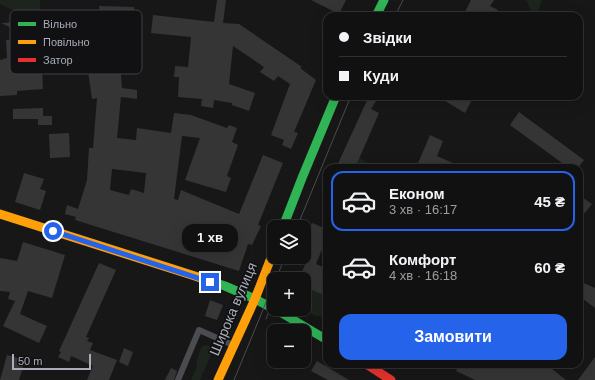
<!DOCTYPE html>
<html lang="uk">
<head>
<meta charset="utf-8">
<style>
	:root { --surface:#111; --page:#1a1a1a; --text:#f1f3f6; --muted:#9c9d9f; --line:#303131; --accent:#2563eb }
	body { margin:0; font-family:Helvetica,sans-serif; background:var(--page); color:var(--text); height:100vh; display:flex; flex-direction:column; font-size:15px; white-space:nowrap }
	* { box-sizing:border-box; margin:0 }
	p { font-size:13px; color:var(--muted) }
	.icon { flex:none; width:22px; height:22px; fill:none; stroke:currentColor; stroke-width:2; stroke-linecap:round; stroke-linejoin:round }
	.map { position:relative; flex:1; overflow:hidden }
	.panel { position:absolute; left:323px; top:164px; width:260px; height:204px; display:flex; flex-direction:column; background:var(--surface); border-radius:12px; box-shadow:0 4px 16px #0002,0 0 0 1px var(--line) }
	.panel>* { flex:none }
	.guide { position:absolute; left:323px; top:12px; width:260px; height:88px; border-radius:12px; box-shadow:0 4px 16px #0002,0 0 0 1px var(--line); display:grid; align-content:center; height:88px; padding:0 16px; background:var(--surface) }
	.tools { position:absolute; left:267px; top:220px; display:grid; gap:8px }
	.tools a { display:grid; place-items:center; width:44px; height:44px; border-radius:8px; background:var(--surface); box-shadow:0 4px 16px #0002,0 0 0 1px var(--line); font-size:20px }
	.scale { position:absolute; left:12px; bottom:10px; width:79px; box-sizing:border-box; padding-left:4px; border:2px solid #a8adb8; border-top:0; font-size:11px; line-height:14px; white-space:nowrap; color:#a8adb8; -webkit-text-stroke:3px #111113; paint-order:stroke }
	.end { position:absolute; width:18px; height:18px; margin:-9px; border:5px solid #2563eb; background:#fff; box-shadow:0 0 0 2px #fff }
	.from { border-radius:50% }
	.bubble { position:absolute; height:28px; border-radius:12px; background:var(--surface); box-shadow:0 4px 16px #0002,0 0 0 1px var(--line); font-size:13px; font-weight:800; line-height:28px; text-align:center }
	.guide b { display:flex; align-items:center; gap:14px; height:38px; font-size:15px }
	.guide b+b { border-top:1px solid var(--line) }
	.guide i { width:10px; height:10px; background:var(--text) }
	ul { padding:7px 0 0; list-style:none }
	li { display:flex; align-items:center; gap:12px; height:60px; margin:0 8px 6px; padding:0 8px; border:2px solid transparent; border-radius:12px }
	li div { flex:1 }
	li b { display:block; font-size:15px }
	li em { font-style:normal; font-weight:800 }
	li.current { border-color:var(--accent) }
	li>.icon { width:36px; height:36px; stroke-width:1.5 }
	.cta { display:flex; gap:8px; margin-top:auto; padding:8px 16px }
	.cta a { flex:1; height:46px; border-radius:12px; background:var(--accent); color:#fff; font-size:16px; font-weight:800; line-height:46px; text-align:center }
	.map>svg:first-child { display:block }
	.green { fill:#1d241e }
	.building { fill:#353536; fill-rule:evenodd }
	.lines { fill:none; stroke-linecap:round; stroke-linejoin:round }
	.lane { stroke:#4b4c50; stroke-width:6 }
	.fast { stroke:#30b455; stroke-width:9 }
	.slow { stroke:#ff9f0a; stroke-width:9 }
	.jam { stroke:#e5322d; stroke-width:9 }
	.tram { stroke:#4b4c4f; stroke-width:1 }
	.route { stroke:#2563eb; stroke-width:5 }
	.labels { text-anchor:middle; stroke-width:3.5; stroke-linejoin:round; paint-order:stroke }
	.street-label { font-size:14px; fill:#a8adb8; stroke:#111113 }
	.key { fill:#111113; stroke:#3e4045; stroke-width:1 }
	.key-label { font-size:11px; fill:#a8adb8 }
</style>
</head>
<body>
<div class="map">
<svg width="595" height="380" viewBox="0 0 595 380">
	<rect width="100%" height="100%" fill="#171717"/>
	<g class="green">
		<path d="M0 0H40L41 19 23 15 0 4Z"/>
		<path d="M526 0H542L537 16H534Z"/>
		<path d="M359 158 378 168H355Z"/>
		<path d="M304 287 327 296V321L320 316H315L304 308Z"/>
		<path d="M204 345H206L210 347 212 351V353L200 380H191L197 366V360L201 348Z"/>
	</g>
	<g class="building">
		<path d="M217 0H226L223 23 239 24 302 67 300 68 316 80 294 132 298 133 291 149 282 145 284 140 271 135 290 84 278 76 274 81 260 72 264 67 233 46 229 84 255 93 249 111 232 105V103L214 100 213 108 201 106 202 99 178 97 179 77H174L175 66 188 67 191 37 151 33 153 15 214 22Z"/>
		<path d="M311 0H346L339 14Z"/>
		<path d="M471 0H494L490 6 498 10 494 16H463Z"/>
		<path d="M99 6 134 7 135 23H117L122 88 137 90V99L121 97 117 138 136 140 137 128 171 133 174 113 191 115 227 128 229 125 237 128 232 142 238 145 227 176 231 178 226 192 185 180 200 138 182 136 174 199 178 200 181 190 239 214 263 155 283 163 258 225 261 226 252 245 248 244 239 271 75 220 76 217 65 214 67 205 78 209 87 180 89 148H93L97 98 92 99 88 71H87V61H95V33H93L92 15 100 14ZM112 169 146 173 144 193 131 189 129 195 110 190Z"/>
		<path d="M36 21 37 35 60 34V40L62 39 63 48H61L62 67 42 68 43 89 17 91V95L0 96V60L7 58 6 40 33 38 1 23Z"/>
		<path d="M369 96H379L371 109 379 113 355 168H336Z"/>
		<path d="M437 96H465L472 100 465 113Z"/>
		<path d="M43 108V116H52V125H38V119H13V109Z"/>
		<path d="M519 112 584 160 578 168H569L510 125Z"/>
		<path d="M69 133 70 157 50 158 49 134Z"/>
		<path d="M430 135 443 141 437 156 464 168H416Z"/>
		<path d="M24 173 44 179 40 189 46 191 40 210 15 202Z"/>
		<path d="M579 195 592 204 585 213 579 209Z"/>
		<path d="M312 223 327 229V237L316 264 327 269V296L304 287V279H299L307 260 304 259V243Z"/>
		<path d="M23 242 65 255 52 298 28 291 20 314 47 326 39 343 3 326 15 301 8 299 10 292 0 291V258L17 261Z"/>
		<path d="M99 263 116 270 86 337 89 338 87 341 93 343 90 350 117 360 109 380H87L93 366 71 356 69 362 58 357 61 352 59 351Z"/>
		<path d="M579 281 595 288V308L579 296Z"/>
		<path d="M210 300 223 305 217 320 205 316Z"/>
		<path d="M124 348 133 352 128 366 119 362Z"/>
		<path d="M7 355 25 360 19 380H0Z"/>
		<path d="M595 357V380H578Z"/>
		<path d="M317 361 349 380H328L311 371Z"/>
		<path d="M460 364H547L553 368 552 369 566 380H475L456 371Z"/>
		<path d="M171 368 177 371 174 380H165Z"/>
	</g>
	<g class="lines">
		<path class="lane" d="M178 380 199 330 233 345"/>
		<g class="fast">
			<path d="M376 16 384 0"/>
			<path d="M283 227 302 178 336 96"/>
			<path d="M198 277 225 286 255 299 274 309"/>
			<path d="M275 309 327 340"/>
		</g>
		<g class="slow">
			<path d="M0 214 198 277"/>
			<path d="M218 380 255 299 274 250"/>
		</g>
		<path class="jam" d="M366 364 391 380"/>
		<g class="tram">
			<path d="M395 16 403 0"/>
			<path d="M297 227 351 96"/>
			<path d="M276 279 285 257"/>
			<path d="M266 319 274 299"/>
			<path d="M234 380 274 283"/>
		</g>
	</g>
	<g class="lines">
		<path class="route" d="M53 231 210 282"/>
	</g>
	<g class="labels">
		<g class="street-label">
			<text transform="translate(233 309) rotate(-67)" y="5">Широка вулиця</text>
		</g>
	</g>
	<rect x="10" y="10" width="132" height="64" rx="6" class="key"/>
	<rect x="18" y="22" width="18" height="4" fill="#30b455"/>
	<rect x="18" y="40" width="18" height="4" fill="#ff9f0a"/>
	<rect x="18" y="58" width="18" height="4" fill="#e5322d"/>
	<g class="key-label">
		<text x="43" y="28">Вільно</text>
		<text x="43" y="46">Повільно</text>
		<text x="43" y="64">Затор</text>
	</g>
</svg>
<div class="tools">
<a><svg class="icon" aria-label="layers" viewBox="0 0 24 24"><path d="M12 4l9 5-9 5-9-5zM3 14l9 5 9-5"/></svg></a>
<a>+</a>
<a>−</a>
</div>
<div class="scale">50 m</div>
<i class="end from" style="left:53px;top:231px"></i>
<i class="end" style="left:210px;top:282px"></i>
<div class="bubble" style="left:182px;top:224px;width:56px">1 хв</div>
<div class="guide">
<b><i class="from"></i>Звідки</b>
<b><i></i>Куди</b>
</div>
<section class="panel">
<ul>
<li class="current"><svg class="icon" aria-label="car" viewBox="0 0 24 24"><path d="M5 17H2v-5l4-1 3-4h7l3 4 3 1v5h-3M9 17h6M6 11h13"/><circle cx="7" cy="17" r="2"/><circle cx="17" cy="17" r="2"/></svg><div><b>Економ</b><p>3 хв · 16:17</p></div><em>45 ₴</em></li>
<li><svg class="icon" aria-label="car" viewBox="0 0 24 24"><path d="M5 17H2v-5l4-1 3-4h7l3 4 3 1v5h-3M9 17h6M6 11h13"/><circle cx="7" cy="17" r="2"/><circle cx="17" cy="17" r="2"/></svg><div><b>Комфорт</b><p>4 хв · 16:18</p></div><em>60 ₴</em></li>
</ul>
<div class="cta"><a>Замовити</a></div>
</section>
</div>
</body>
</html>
